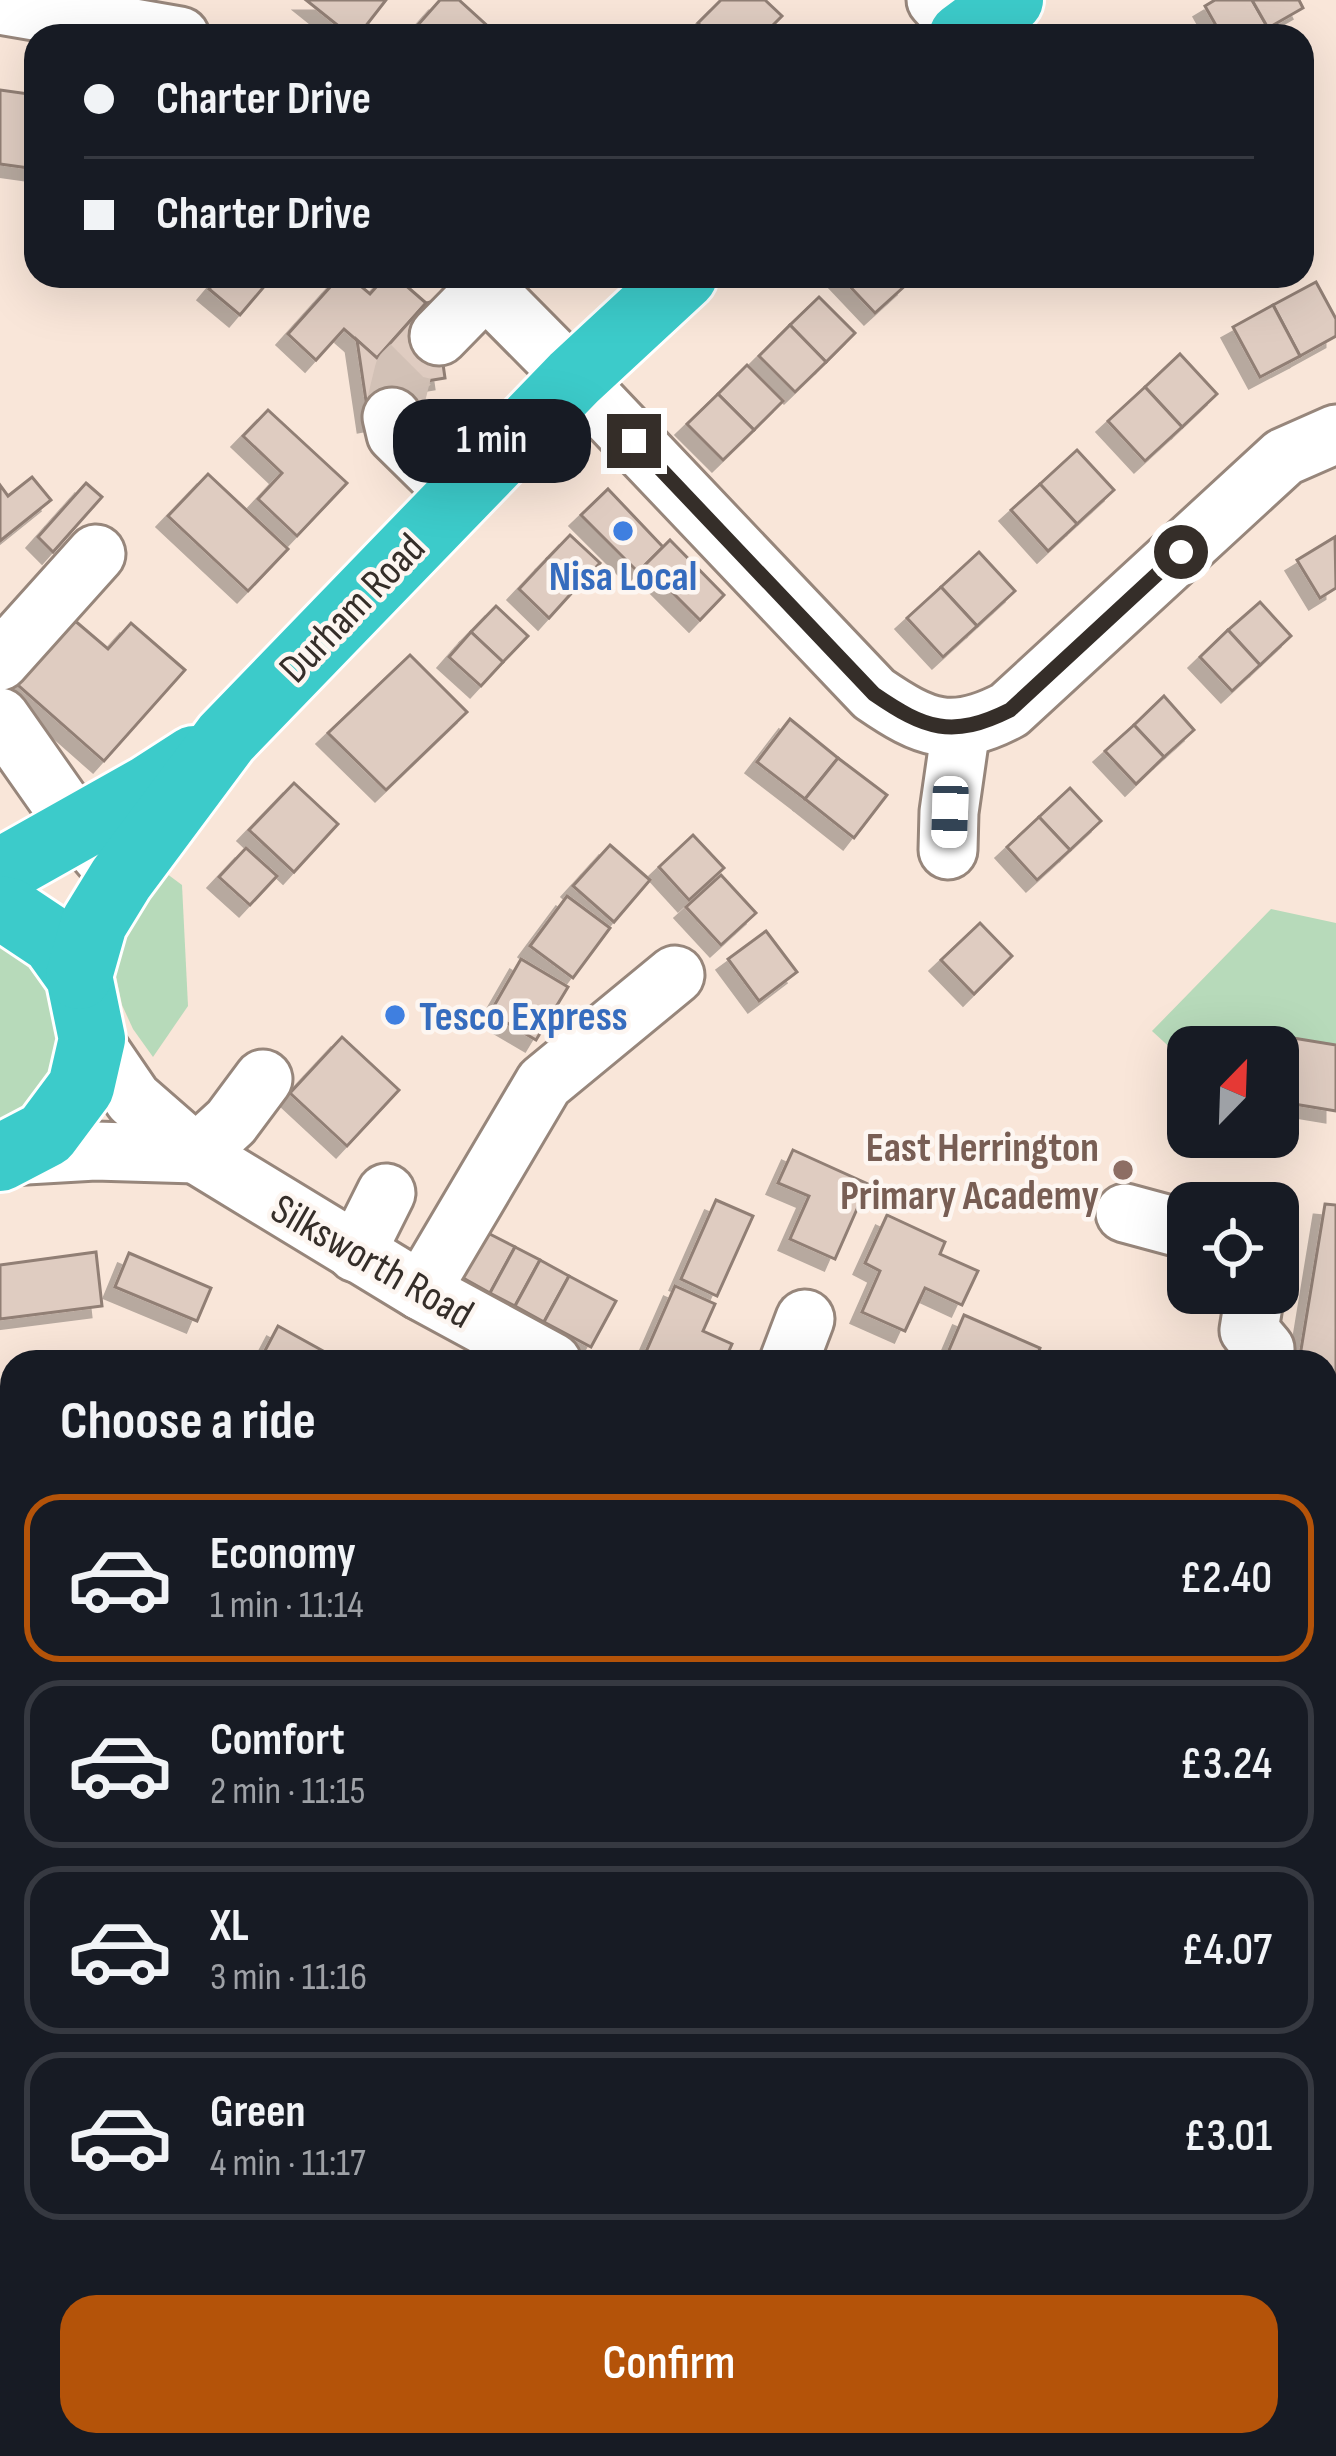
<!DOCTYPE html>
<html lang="en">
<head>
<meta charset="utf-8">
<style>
	:root { --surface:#171b24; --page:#242831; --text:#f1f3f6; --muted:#9ea1a6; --line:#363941; --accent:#b45309 }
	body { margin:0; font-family:"Sofia Sans Condensed",sans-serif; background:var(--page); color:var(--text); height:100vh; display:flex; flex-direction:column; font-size:45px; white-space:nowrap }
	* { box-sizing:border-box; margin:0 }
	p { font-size:39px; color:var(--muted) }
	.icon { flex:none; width:66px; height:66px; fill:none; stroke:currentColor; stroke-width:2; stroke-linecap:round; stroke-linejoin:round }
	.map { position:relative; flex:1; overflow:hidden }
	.side { position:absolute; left:0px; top:1350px; width:1338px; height:1107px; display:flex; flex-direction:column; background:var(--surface); border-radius:36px 36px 0 0; box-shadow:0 12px 48px #0002 }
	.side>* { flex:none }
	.banner { position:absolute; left:24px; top:24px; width:1290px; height:264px; border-radius:36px; box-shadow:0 12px 48px #0002; display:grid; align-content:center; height:264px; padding:0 60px; background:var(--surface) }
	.needle { width:78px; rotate:23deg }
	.buttons { position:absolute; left:1167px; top:1026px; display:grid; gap:24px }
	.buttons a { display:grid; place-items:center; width:132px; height:132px; border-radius:24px; background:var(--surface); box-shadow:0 12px 48px #0002; font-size:60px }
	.end { position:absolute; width:54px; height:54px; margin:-27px; border:15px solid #352e29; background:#fff; box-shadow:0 0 0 6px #fff }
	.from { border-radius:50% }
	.bubble { position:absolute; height:84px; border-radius:36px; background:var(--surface); box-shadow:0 12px 48px #0002; font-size:39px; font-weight:600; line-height:84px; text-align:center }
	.car { position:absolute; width:36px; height:72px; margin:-36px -18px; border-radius:15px; box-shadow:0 0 9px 3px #0007; background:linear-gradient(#fff 24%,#345 0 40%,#fff 0 76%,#345 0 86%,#fff 0) }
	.banner b { display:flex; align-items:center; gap:42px; height:114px; font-size:45px }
	.banner b+b { border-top:3px solid var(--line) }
	.banner i { width:30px; height:30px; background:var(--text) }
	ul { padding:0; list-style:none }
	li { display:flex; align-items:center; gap:36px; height:168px; margin:0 24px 18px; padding:0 36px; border:6px solid var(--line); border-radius:36px }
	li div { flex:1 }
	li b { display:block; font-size:45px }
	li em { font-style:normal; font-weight:600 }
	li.current { border-color:var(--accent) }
	li>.icon { width:108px; height:108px; stroke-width:1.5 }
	h2 { padding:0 60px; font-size:54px; line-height:144px }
	.cta { display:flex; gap:24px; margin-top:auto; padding:24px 60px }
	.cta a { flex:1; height:138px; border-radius:36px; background:var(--accent); color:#fff; font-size:48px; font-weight:600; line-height:138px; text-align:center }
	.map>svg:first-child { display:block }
	.green { fill:#b7daba }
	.building { fill:#dfccc1; stroke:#917f75; stroke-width:3; filter:url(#shadow) }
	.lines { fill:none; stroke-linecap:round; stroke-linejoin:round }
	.minor-tunnel { stroke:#d2c1b6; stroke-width:57; stroke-dasharray:57 28; stroke-linecap:butt }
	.minor-casing { stroke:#97867b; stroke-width:63 }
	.highway-casing { stroke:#fff; stroke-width:72 }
	.minor { stroke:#fff; stroke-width:57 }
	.highway { stroke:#3ccbca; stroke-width:66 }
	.route { stroke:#352e29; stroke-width:15 }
	.shop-dot { fill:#3f7fe0; stroke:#fdf6f1; stroke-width:4.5 }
	.education-dot { fill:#8d6e63; stroke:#fdf6f1; stroke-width:4.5 }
	.labels { text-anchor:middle; stroke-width:9; stroke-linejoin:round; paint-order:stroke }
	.shop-label { font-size:42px; font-weight:bold; fill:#366cbe; stroke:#fdf6f1 }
	.street-label { font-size:42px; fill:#352e29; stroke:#fdf6f1 }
	.education-label { font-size:42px; font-weight:bold; fill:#785e54; stroke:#fdf6f1; text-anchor:end }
</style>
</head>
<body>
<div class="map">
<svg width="1336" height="2456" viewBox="0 0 1336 2456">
	<defs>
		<filter id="shadow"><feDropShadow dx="-11" dy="11" stdDeviation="0" flood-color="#0004"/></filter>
	</defs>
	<rect width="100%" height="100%" fill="#f9e6d9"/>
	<g class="green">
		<path d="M155 865 182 885 188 1006 153 1057 133 1029 122 1005 116 976 117 935Z"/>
		<path d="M1271 909 1336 923V1045L1293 1038 1278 1128V1047H1188V1064L1152 1031Z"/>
		<path d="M0 936 43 971 61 1019 55 1069 25 1111 0 1127Z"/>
	</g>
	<g class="building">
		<path d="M306 0H386L358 36H351Z"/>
		<path d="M440 0H459L493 31 489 36H427L417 26Z"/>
		<path d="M721 0H765L782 16 762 36H711L698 23Z"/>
		<path d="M1215 0H1252L1268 28 1254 36H1222L1205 6Z"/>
		<path d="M1252 0H1299L1303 8 1268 28Z"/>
		<path d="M0 90 36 95V169L0 164Z"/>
		<path d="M220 276H273L240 315 209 289Z"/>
		<path d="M340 276H349L370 294 386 276H395L426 303 377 358 344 329 316 360 288 334Z"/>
		<path d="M840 276H900L907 284 875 313Z"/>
		<path d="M1316 282 1336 319V336L1300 356 1273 305Z"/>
		<path d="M819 297 855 333 826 362 790 325Z"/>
		<path d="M434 301 445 378 409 384 412 413 369 421 357 340 377 358 426 303Z"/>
		<path d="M1273 305 1300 356 1260 377 1233 327Z"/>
		<path d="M790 325 826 362 795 392 759 356Z"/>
		<path d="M1180 354 1217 394 1182 427 1145 387Z"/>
		<path d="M747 365 783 401 754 430 718 394Z"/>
		<path d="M1145 387 1182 427 1145 461 1108 421Z"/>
		<path d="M718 394 754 430 723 460 687 424Z"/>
		<path d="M268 410 347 483 297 536 258 499 282 473 243 436Z"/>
		<path d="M1077 450 1114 490 1077 524 1040 484Z"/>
		<path d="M208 474 288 549 248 591 168 516Z"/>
		<path d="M32 477 51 500 0 541V485L8 496Z"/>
		<path d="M86 483 102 497 53 552 38 537Z"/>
		<path d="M1040 484 1077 524 1048 551 1011 510Z"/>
		<path d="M608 489 663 547 638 572 581 515Z"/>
		<path d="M570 535 600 563 577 587 547 559Z"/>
		<path d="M1335 537 1336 588 1320 598 1297 560Z"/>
		<path d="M670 540 724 595 700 620 645 565Z"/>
		<path d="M979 552 1015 591 977 626 941 587Z"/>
		<path d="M547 559 577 587 549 618 519 589Z"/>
		<path d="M941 587 977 626 943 657 907 618Z"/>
		<path d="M1260 602 1291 636 1260 665 1228 630Z"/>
		<path d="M496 606 528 636 503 662 471 632Z"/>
		<path d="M67 614 108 649 131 623 185 670 104 761 10 678Z"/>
		<path d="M1228 630 1260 665 1232 691 1200 657Z"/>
		<path d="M471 632 503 662 481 686 449 657Z"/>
		<path d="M410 655 467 712 386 790 328 733Z"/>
		<path d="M1164 696 1194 730 1164 757 1134 725Z"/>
		<path d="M790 719 838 758 805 799 757 762Z"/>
		<path d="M1134 725 1164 757 1136 784 1105 751Z"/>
		<path d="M838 758 887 795 854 838 805 799Z"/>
		<path d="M294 783 338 824 294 872 249 830Z"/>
		<path d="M1070 788 1101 821 1070 850 1039 817Z"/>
		<path d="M1039 817 1070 850 1037 880 1007 847Z"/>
		<path d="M693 835 724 868 689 900 659 867Z"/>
		<path d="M610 845 650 880 614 922 573 886Z"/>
		<path d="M246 848 277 876 250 905 219 877Z"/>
		<path d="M721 875 756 913 721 945 686 907Z"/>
		<path d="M567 896 610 928 573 978 530 946Z"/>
		<path d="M980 923 1012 956 974 994 941 960Z"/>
		<path d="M766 931 797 972 759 1001 728 959Z"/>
		<path d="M521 959 568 987 536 1040 490 1013Z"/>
		<path d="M342 1037 399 1090 347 1146 290 1093Z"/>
		<path d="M1293 1038 1336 1045V1111L1282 1102Z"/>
		<path d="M793 1150 868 1184 835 1259 790 1239 809 1196 778 1183Z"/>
		<path d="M716 1200 753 1216 717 1296 681 1279Z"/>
		<path d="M1325 1204 1336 1205V1460L1326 1459V1362H1299Z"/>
		<path d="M887 1215 945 1242 940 1254 978 1271 962 1305 925 1288 905 1331 862 1312 880 1271 865 1263Z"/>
		<path d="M480 1229 515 1247 490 1293 456 1274Z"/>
		<path d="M515 1247 540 1260 515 1306 490 1293Z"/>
		<path d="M96 1252 102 1306 0 1319V1265Z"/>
		<path d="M129 1253 211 1288 197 1321 115 1287Z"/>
		<path d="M540 1260 569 1276 544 1322 515 1306Z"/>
		<path d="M569 1276 616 1301 591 1347 544 1322Z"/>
		<path d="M675 1286 715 1304 703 1331 732 1344 724 1362 642 1361Z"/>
		<path d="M964 1315 1040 1348 1035 1362H944Z"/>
		<path d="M278 1326 343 1362H259Z"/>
		<path d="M12 1578V1627L0 1616V1590Z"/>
		<path d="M1326 1676 1336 1678 1330 1728 1326 1727Z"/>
		<path d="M1326 1818H1336V1857L1326 1858Z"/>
		<path d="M1336 1884V1931L1326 1932V1885Z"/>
		<path d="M1336 1966V2032H1335L1326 1999V1968Z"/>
		<path d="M1326 2092 1336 2103V2168L1326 2157Z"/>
		<path d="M1336 2215V2262L1326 2249V2222Z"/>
		<rect x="280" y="2445" width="56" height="11"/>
	</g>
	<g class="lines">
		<path class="minor-tunnel" d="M392 417 403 372 439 336"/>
		<defs>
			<g id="minor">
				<path d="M936 0 966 32"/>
				<path d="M0 5 180 36"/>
				<path d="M473 276 574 378 874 694C925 729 952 740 1009 710L1284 457 1336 434"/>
				<path d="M439 336 486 288"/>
				<path d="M392 417 396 434 458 495"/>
				<path d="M0 661 96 554"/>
				<path d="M0 717 78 828 108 863"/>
				<path d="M948 850 949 812 961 728"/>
				<path d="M92 1039 133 1099 196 1154 421 1291 552 1362"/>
				<path d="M196 1154 231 1122 263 1079"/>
				<path d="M9 1156 95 1151 196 1154"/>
				<path d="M1125 1213 1188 1230"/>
				<path d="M356 1253 386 1193"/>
				<path d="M421 1291 544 1083 675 975"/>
				<path d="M1255 1293 1249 1330 1265 1349 1263 1362"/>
				<path d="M789 1361 805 1319"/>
				<path d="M1326 1624 1336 1625"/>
				<path d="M0 2121 12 2132"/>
				<path d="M1037 2445 1046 2456"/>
				<path d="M178 2456 181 2445"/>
			</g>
			<g id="highway">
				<path d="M962 36 1010 0"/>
				<path d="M0 872 149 788 194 759"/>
				<path d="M0 909 9 911 54 941 79 976 92 1039 81 1087 46 1134 0 1158"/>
				<path d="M79 976 94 923 121 879 226 738 574 378 684 276"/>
			</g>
		</defs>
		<use href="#minor" class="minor-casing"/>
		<use href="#highway" class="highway-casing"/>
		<use href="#minor" class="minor"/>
		<use href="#highway" class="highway"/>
	</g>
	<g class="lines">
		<path class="route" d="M634 441 874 694C925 729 952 739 1010 710L1181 552"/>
	</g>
	<g class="shop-dot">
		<circle cx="623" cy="531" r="12"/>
		<circle cx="395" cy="1015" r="12"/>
	</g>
	<circle class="education-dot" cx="1123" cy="1170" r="12"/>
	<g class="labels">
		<g class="shop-label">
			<text x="623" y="590">Nisa Local</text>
			<text x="419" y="1030" text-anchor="start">Tesco Express</text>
		</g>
		<g class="street-label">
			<text transform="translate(351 607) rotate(-46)" y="15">Durham Road</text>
			<text transform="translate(373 1260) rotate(30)" y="15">Silksworth Road</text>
		</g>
		<g class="education-label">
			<text x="1099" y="1161">East Herrington<tspan x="1099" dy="48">Primary Academy</tspan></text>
		</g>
	</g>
</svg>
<div class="buttons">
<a><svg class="needle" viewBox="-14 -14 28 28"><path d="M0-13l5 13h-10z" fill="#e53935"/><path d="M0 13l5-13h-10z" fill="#9ea1a6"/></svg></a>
<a><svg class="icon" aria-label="locate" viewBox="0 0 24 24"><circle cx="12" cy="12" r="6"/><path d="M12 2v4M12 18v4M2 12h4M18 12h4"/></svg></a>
</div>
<i class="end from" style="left:1181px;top:552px"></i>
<i class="end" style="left:634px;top:441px"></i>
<div class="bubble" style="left:393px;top:399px;width:198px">1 min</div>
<i class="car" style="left:950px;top:812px;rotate:182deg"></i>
<div class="banner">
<b><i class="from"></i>Charter Drive</b>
<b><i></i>Charter Drive</b>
</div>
<section class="side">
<h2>Choose a ride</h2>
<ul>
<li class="current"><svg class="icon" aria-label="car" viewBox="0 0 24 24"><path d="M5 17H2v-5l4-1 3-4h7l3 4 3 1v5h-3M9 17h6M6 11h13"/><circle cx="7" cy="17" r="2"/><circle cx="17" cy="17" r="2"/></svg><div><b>Economy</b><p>1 min · 11:14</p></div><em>£2.40</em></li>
<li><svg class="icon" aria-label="car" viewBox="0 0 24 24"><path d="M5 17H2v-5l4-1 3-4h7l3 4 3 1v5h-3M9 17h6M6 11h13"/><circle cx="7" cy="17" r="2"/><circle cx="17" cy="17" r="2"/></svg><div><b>Comfort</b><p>2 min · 11:15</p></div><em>£3.24</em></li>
<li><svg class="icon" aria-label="car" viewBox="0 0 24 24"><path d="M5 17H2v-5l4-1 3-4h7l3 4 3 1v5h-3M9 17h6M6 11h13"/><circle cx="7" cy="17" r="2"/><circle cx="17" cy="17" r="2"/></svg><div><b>XL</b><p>3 min · 11:16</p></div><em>£4.07</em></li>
<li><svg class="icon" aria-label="car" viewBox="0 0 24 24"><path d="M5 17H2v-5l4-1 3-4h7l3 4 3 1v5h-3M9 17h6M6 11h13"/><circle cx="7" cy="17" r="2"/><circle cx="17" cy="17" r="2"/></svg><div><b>Green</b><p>4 min · 11:17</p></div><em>£3.01</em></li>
</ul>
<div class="cta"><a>Confirm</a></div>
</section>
</div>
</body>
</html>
